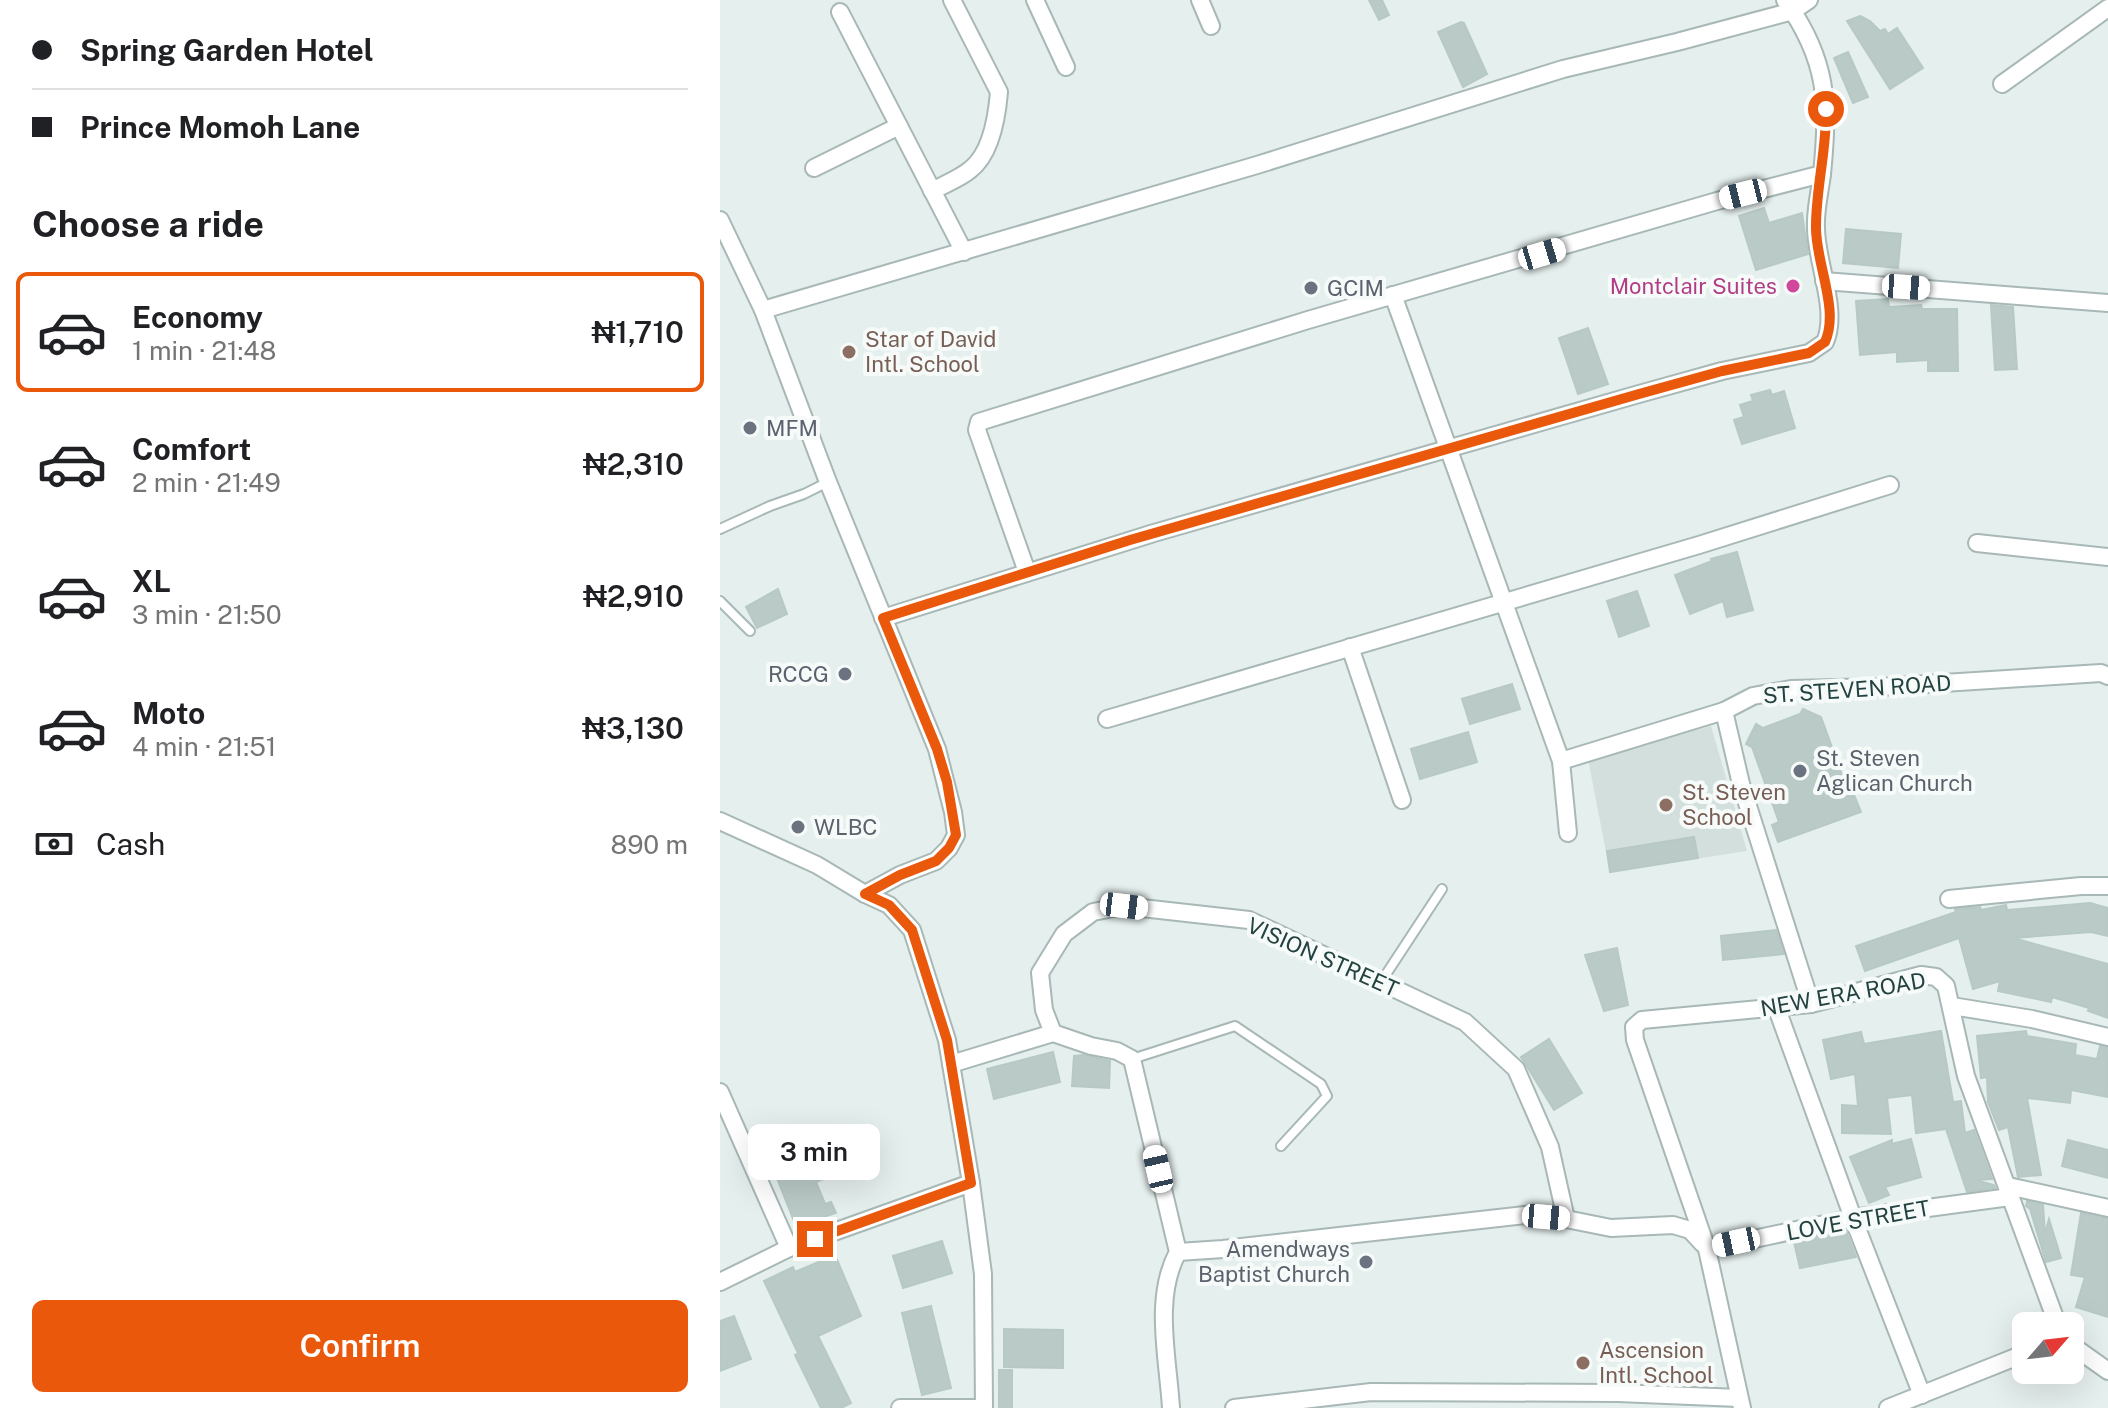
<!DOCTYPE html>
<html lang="en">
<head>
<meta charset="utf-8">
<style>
	:root { --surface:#fff; --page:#f2f2f2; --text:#202124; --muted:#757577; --line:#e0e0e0; --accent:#ea580c }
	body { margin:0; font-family:"Public Sans",sans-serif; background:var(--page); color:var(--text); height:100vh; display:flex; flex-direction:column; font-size:30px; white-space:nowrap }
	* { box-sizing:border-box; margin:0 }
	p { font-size:26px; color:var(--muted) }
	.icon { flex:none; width:44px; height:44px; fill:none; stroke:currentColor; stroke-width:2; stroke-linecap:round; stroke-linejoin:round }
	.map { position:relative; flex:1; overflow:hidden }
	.drawer { display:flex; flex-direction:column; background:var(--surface); width:720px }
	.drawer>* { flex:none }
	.guide { display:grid; align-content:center; height:176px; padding:0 32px; background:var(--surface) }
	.needle { width:52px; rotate:62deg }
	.buttons { position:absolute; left:1292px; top:1312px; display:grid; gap:16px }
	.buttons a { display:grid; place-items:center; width:72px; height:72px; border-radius:12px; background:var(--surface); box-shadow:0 8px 32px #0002; font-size:40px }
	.end { position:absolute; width:36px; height:36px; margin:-18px; border:10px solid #ea580c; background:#fff; box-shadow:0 0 0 4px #fff }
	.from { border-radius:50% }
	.bubble { position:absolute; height:56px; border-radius:12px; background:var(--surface); box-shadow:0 8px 32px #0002; font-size:26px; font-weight:600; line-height:56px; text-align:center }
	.car { position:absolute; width:24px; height:48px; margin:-24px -12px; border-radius:10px; box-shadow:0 0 6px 2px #0007; background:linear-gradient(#fff 24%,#345 0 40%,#fff 0 76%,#345 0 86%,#fff 0) }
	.guide b { display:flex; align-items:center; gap:28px; height:76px; font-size:30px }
	.guide b+b { border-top:2px solid var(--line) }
	.guide i { width:20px; height:20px; background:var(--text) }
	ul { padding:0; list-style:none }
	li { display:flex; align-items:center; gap:24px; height:120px; margin:0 16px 12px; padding:0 16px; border:4px solid transparent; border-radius:12px }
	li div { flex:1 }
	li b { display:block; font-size:30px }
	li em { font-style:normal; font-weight:600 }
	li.on { border-color:var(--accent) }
	li>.icon { width:72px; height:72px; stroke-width:1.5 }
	h2 { padding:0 32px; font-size:36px; line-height:96px }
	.pay { display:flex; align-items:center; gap:20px; height:88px; padding:0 32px; font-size:30px }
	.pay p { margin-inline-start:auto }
	.cta { display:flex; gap:16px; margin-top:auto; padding:16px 32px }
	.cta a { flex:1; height:92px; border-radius:12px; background:var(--accent); color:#fff; font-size:32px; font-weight:600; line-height:92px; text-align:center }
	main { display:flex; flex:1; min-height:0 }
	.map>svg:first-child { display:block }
	.built { fill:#d3dfdc }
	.building { fill:#bacac7; stroke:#b7c9c5; stroke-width:2 }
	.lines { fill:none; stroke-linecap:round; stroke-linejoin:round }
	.lane-casing { stroke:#a7b8b6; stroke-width:12 }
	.street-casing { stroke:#a7b8b6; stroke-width:20 }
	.lane { stroke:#fff; stroke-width:8 }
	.street { stroke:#fff; stroke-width:16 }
	.route { stroke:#ea580c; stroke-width:10 }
	.hotel-dot { fill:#d1479c; stroke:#f6fbfa; stroke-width:3 }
	.worship-dot { fill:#6b7280; stroke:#f6fbfa; stroke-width:3 }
	.education-dot { fill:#8d6e63; stroke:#f6fbfa; stroke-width:3 }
	.labels { text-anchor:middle; stroke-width:8; stroke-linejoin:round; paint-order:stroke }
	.hotel-label { font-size:22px; fill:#b23c85; stroke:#f6fbfa; text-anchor:end }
	.worship-label { font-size:22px; fill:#5b616d; stroke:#f6fbfa; text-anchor:start }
	.education-label { font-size:22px; fill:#785e54; stroke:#f6fbfa; text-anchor:start }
	.street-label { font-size:22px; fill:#234240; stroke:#f6fbfa }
</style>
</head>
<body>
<main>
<section class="drawer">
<div class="guide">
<b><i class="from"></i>Spring Garden Hotel</b>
<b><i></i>Prince Momoh Lane</b>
</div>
<h2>Choose a ride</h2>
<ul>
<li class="on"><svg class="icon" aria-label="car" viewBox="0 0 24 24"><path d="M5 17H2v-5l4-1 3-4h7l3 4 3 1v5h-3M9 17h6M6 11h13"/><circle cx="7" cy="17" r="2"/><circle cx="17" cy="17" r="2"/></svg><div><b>Economy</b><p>1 min · 21:48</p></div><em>₦1,710</em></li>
<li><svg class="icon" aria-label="car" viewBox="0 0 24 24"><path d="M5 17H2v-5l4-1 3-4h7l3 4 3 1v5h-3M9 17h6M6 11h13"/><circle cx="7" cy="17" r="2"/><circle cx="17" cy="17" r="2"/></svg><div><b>Comfort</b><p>2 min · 21:49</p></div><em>₦2,310</em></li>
<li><svg class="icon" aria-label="car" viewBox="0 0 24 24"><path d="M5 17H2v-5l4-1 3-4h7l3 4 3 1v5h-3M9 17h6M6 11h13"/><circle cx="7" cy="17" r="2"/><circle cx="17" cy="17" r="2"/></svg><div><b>XL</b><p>3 min · 21:50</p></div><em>₦2,910</em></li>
<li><svg class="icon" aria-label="car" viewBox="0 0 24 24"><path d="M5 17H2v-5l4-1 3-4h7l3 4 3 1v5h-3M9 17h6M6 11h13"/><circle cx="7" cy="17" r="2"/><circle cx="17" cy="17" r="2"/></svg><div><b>Moto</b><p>4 min · 21:51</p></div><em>₦3,130</em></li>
</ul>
<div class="pay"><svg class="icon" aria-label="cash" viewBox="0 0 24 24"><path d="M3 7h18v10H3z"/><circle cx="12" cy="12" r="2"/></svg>Cash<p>890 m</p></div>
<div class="cta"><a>Confirm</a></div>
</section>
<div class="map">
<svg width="1388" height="1408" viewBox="0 0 1388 1408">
	<rect width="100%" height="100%" fill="#e5efed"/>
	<path class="built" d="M991 726 1027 851 890 872 868 759Z"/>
	<g class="building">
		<path d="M649 0H662L669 15 659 20Z"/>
		<path d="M1140 16 1150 21 1160 31 1165 29 1168 34 1177 28 1203 68 1170 89 1127 21Z"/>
		<path d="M741 22 744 23 767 74 743 87 718 32Z"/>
		<path d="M1128 52 1148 97 1133 103 1114 58Z"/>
		<path d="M1044 208 1049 223 1082 213 1088 254 1036 270 1019 216Z"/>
		<path d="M1126 229 1181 234 1178 268 1123 263Z"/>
		<path d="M1168 299 1169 307 1201 305 1202 309H1237L1238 371H1208V360L1177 362V352L1140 355 1136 301Z"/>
		<path d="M1271 305 1293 307 1297 369 1275 370Z"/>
		<path d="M868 328 888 384 858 394 839 338Z"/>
		<path d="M1050 390 1052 395 1064 391 1075 428 1022 444 1014 420 1024 417 1020 405 1033 401 1031 395Z"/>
		<path d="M1017 552 1033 610 1007 617 1003 601 970 614 955 575 992 561 991 559Z"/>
		<path d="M58 589 67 614 37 628 26 607Z"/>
		<path d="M917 591 929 626 899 637 887 601Z"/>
		<path d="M792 684 800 709 750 724 742 699Z"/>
		<path d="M1083 709 1101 717 1130 797 1134 795 1141 812 1058 842 1052 825 1059 822 1032 747 1026 744 1036 724 1043 728 1080 714Z"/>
		<path d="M748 732 757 762 700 779 691 749Z"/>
		<path d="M974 837 978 858 890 872 887 851Z"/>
		<path d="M1370 903 1388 908V936L1371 932 1293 938 1388 964V1018L1368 1011 1369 1008 1332 997 1331 1002 1278 991 1280 981 1253 989 1239 938 1145 971 1136 946 1236 912 1235 909 1260 907 1261 910 1286 905 1287 910Z"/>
		<path d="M1056 930 1064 954 1003 960 1001 936Z"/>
		<path d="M897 948 908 1005 884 1011 865 955Z"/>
		<path d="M1221 1031 1233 1102 1241 1101 1245 1133 1254 1130 1272 1179 1255 1180 1274 1185 1275 1188 1247 1192 1226 1129 1196 1133 1192 1095 1167 1098 1171 1134 1122 1133V1105L1138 1106 1135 1074 1111 1079 1103 1040 1141 1032 1144 1044Z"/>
		<path d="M1306 1031 1307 1036 1356 1044 1355 1055 1377 1059 1380 1046 1388 1048V1097L1351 1090 1350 1103 1307 1098 1321 1175 1298 1177 1288 1127 1279 1130 1268 1102 1267 1077 1261 1078 1257 1036Z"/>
		<path d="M829 1039 862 1093 834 1110 801 1057Z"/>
		<path d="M333 1052 340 1082 274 1099 267 1069Z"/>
		<path d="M363 1055 390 1061 389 1088 352 1086 354 1056Z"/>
		<path d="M1191 1139 1201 1177 1165 1187 1169 1195 1149 1203 1130 1157 1172 1140V1144Z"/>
		<path d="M1348 1140 1388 1150V1178L1342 1166Z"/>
		<path d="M100 1148 111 1176 96 1182 105 1204 111 1202 116 1213 76 1226 53 1168Z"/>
		<path d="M1307 1201 1323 1205 1325 1234 1329 1219 1341 1258 1326 1262 1310 1209 1306 1206Z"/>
		<path d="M1361 1213 1388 1219V1317L1356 1307 1365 1277 1351 1275Z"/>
		<path d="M1126 1231 1136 1257 1080 1268 1074 1242Z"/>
		<path d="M222 1241 232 1273 183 1288 173 1256Z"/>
		<path d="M115 1255 141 1316 98 1336 131 1403 121 1408H101L75 1355 78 1353 44 1281 73 1267 75 1272Z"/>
		<path d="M211 1306 231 1388 202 1395 182 1313Z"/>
		<path d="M14 1316 31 1359 0 1371V1321Z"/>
		<path d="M284 1329 343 1330V1368L284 1367Z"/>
		<rect x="279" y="1370" width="13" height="38"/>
	</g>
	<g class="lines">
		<defs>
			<g id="lane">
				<path d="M0 529 50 506 84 494 108 482"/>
				<path d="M0 601 30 631"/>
				<path d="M661 982 722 889"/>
				<path d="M412 1059 515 1026 601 1084 607 1096 561 1146"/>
			</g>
			<g id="street">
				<path d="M315 0 346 67"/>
				<path d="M480 0 491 26"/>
				<path d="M120 12 244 252"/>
				<path d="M1282 84 1388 8"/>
				<path d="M94 168 179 126"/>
				<path d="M212 191C225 184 241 178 251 169 271 153 277 116 279 92L232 0"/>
				<path d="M0 220 43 310"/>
				<path d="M1104 281 1388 303"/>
				<path d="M673 295 841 761 848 833"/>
				<path d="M1257 543 1388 557"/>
				<path d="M307 572 257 430 259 422 588 320 997 201 1102 174"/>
				<path d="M163 618 434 533 919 394 1002 371 1089 353 1105 342C1119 310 1096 263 1096 228 1095 210 1100 191 1102 174 1109 103 1108 60 1065 0"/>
				<path d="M630 647 682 800"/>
				<path d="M387 719 979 545 1170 485"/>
				<path d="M841 761 1004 711"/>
				<path d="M0 821 97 865 145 894 169 905 192 930 227 1040 251 1183 263 1274 264 1408"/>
				<path d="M145 894 180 875 216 861 229 848 236 835 233 812 217 749 108 482 43 310 537 165 843 69 957 42 1073 11 1089 0"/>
				<path d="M1229 899 1361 886H1388"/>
				<path d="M1091 1004 1021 784 1004 711 1033 696 1071 689 1160 687 1381 673 1388 676"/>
				<path d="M1232 1006 1312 1019 1388 1037"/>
				<path d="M1057 1009 1133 1218 1202 1395"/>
				<path d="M333 1033 324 1010 320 973 344 934 373 912 404 906 529 920 745 1022 796 1069 830 1147 846 1219"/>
				<path d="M231 1064 333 1033 371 1046 397 1051 412 1059 458 1252C433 1297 448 1358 451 1408"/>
				<path d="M0 1092 69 1248"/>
				<path d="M1288 1186 1388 1208"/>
				<path d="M987 1249 1133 1218 1290 1197"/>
				<path d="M458 1252 503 1249 805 1215 846 1219 891 1228 953 1225 970 1230 983 1244"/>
				<path d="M0 1282 69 1248 251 1183"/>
				<path d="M1350 1344 1388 1371"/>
				<path d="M180 1408H259"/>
				<path d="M514 1408 651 1392 898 1393 1019 1398"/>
				<path d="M1022 1408 987 1249 915 1040 914 1027 922 1020 1091 1004 1201 975 1216 977 1226 986 1246 1076 1338 1326"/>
				<path d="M1168 1408 1306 1353"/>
			</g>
		</defs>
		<use href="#lane" class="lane-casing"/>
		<use href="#street" class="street-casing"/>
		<use href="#lane" class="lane"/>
		<use href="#street" class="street"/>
	</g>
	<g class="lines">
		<path class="route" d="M95 1239 251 1183 227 1040 192 930 169 905 145 894 180 875 216 861 229 848 236 835 227 782 217 749 163 618 410 540 919 394 1002 371 1089 353 1105 342C1120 309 1095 262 1096 226 1096 187 1107 148 1106 109"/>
	</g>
	<circle class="hotel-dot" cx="1073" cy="286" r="8"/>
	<g class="worship-dot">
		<circle cx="591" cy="288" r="8"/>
		<circle cx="30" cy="428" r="8"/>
		<circle cx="125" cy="674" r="8"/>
		<circle cx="1080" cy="771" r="8"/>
		<circle cx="78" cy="827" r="8"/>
		<circle cx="646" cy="1262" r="8"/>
	</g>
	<g class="education-dot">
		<circle cx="129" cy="352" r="8"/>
		<circle cx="946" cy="805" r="8"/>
		<circle cx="863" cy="1363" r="8"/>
	</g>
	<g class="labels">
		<g class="hotel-label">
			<text x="1057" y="294">Montclair Suites</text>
		</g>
		<g class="worship-label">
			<text x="607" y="296">GCIM</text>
			<text x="46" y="436">MFM</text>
			<text x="109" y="682" text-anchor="end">RCCG</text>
			<text x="1096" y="766">St. Steven<tspan x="1096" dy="25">Aglican Church</tspan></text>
			<text x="94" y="835">WLBC</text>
			<text x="630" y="1257" text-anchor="end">Amendways<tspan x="630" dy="25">Baptist Church</tspan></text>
		</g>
		<g class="education-label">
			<text x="145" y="347">Star of David<tspan x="145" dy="25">Intl. School</tspan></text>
			<text x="962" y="800">St. Steven<tspan x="962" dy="25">School</tspan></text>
			<text x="879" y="1358">Ascension<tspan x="879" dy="25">Intl. School</tspan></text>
		</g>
		<g class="street-label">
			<text transform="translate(1137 689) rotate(-4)" y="8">ST. STEVEN ROAD</text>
			<text transform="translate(603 957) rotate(24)" y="8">VISION STREET</text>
			<text transform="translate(1123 994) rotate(-10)" y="8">NEW ERA ROAD</text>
			<text transform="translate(1138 1220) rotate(-10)" y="8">LOVE STREET</text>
		</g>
	</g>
</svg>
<div class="buttons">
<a><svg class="needle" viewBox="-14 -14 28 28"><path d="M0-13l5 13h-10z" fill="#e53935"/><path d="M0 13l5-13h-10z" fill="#757577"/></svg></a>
</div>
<i class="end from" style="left:1106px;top:109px"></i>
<i class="end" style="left:95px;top:1239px"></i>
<div class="bubble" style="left:28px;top:1124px;width:132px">3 min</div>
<i class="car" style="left:1023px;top:194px;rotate:256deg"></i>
<i class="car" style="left:822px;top:254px;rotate:73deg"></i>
<i class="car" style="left:1186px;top:287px;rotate:94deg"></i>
<i class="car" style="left:404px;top:906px;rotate:97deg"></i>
<i class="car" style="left:438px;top:1169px;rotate:347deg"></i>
<i class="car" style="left:826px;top:1217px;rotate:95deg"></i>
<i class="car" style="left:1016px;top:1242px;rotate:258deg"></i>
</div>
</main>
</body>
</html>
